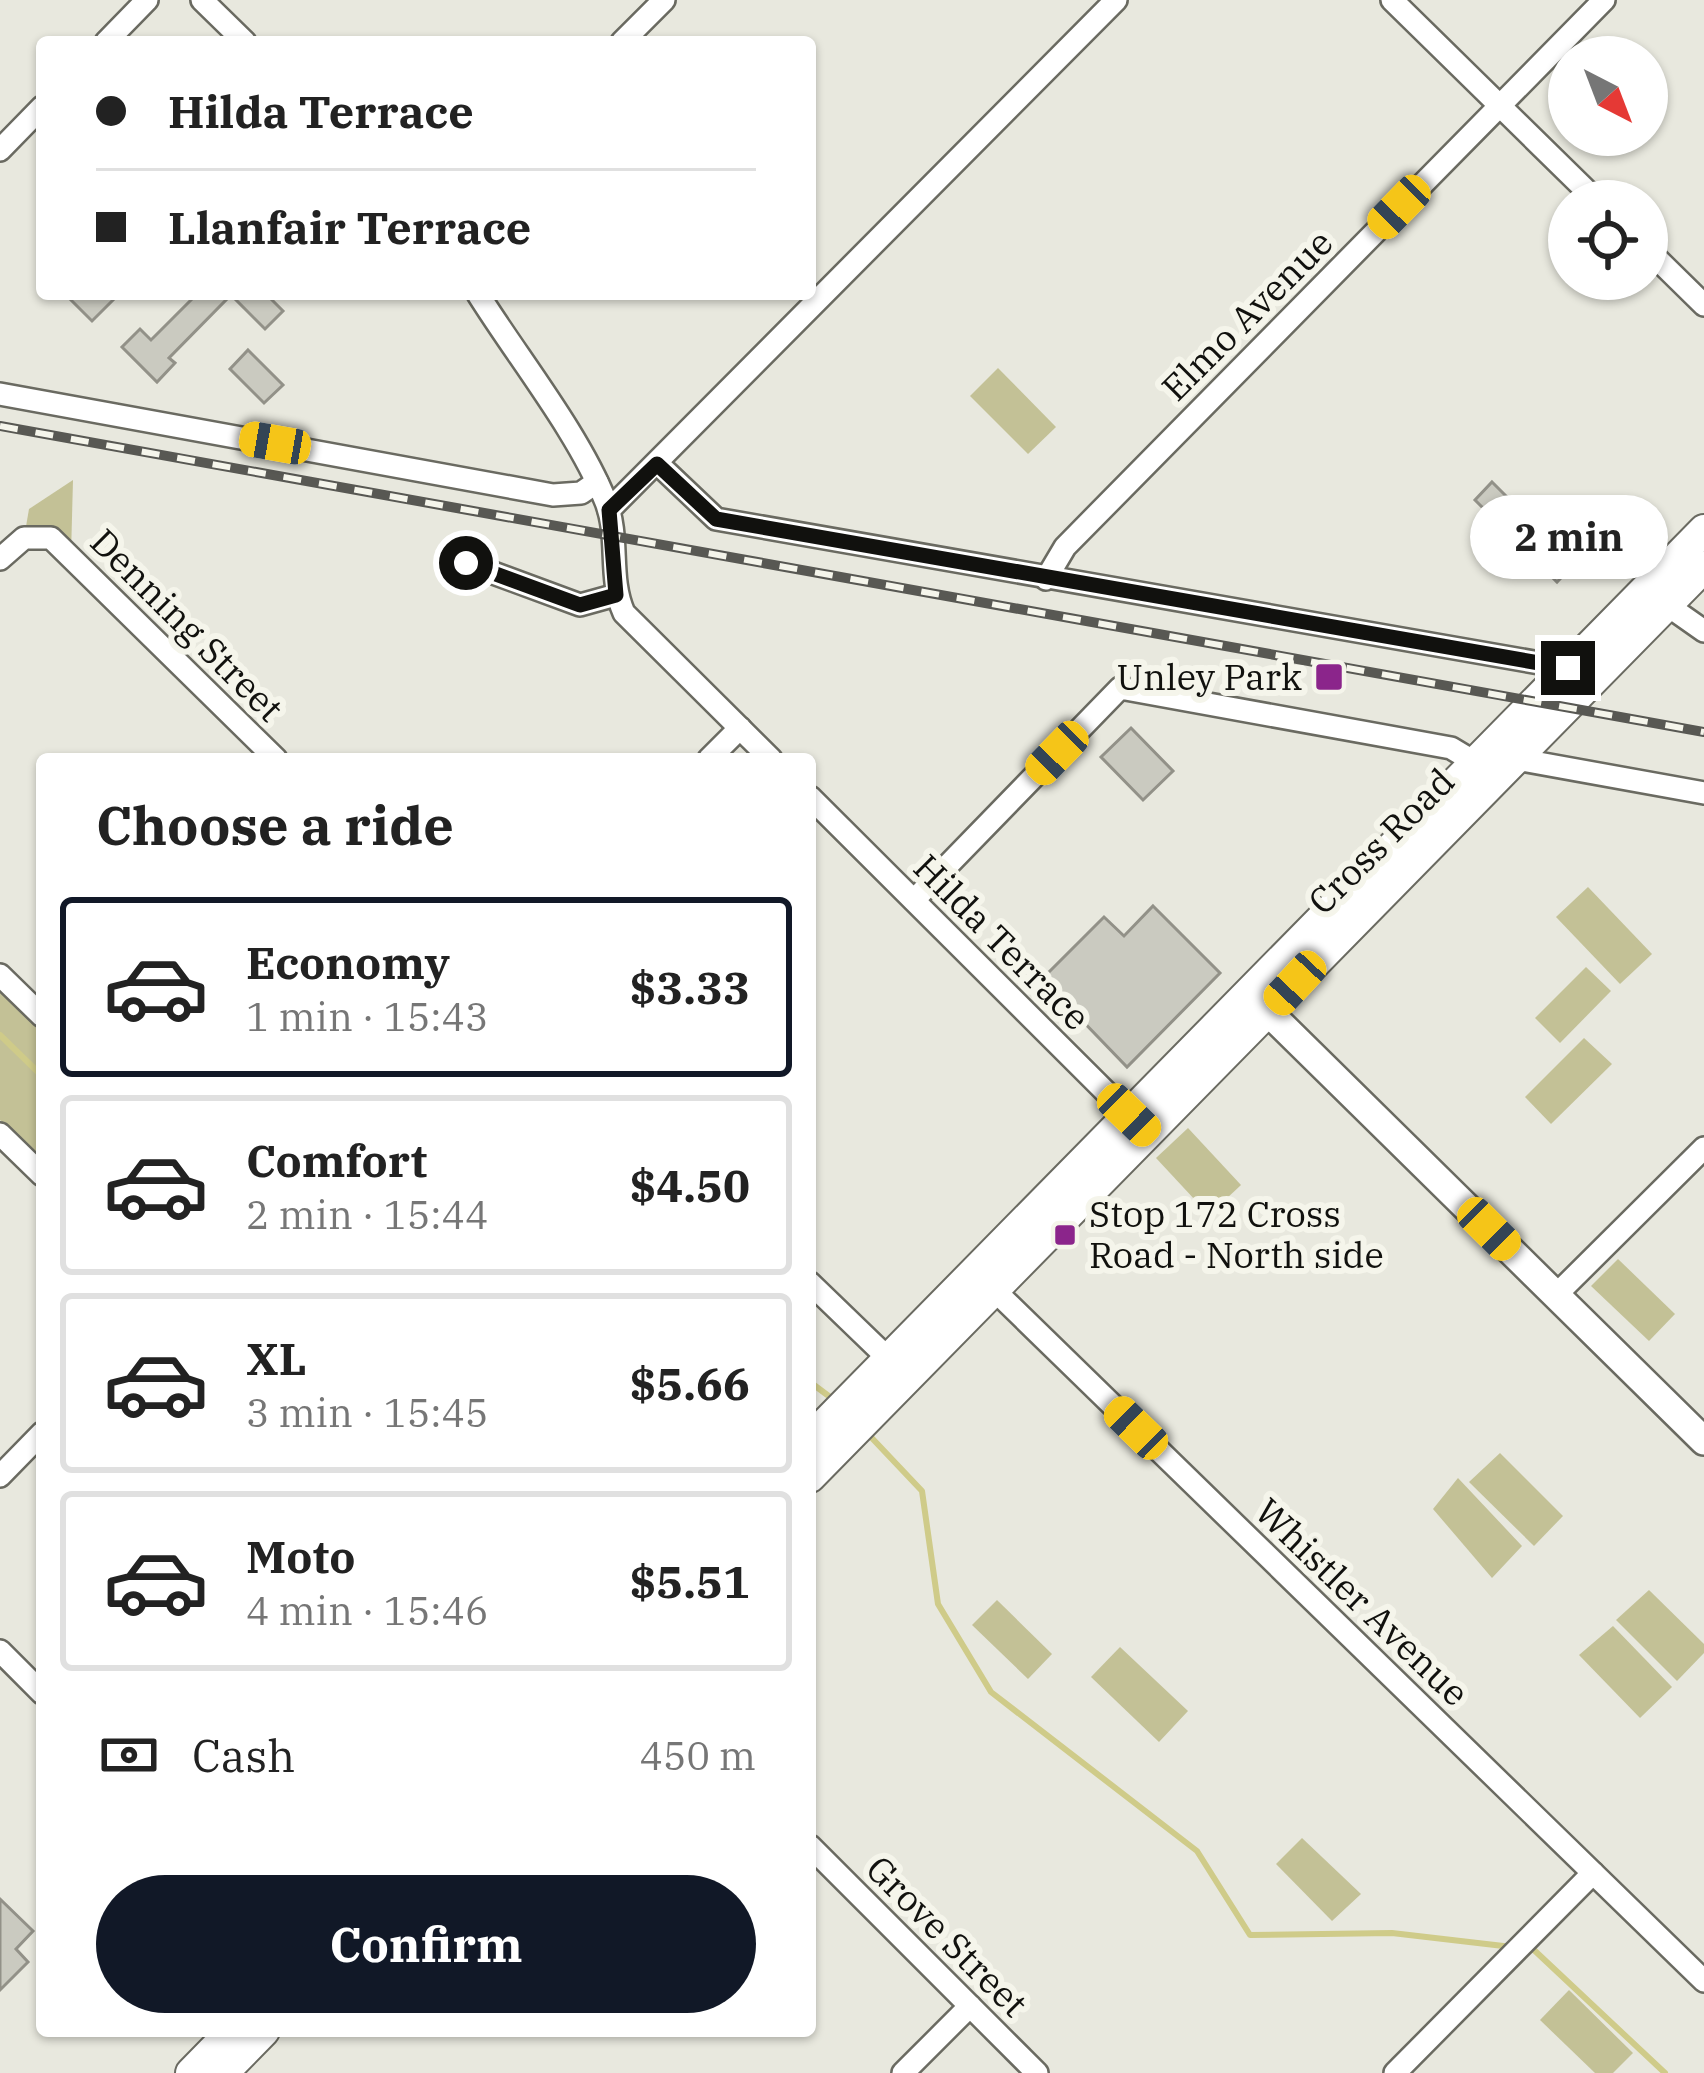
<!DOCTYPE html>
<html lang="en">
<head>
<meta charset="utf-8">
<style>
	:root { --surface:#fff; --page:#f2f2f2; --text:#222; --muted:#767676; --line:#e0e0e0; --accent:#111827 }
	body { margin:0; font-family:"IBM Plex Serif",serif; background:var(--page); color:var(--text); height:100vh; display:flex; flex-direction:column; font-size:45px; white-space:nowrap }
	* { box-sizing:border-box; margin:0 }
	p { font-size:39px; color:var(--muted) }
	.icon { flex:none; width:66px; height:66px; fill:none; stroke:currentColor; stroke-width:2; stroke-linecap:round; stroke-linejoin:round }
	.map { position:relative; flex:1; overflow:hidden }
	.panel { position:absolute; left:36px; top:753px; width:780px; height:1284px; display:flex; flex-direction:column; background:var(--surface); border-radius:12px; box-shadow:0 3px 9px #0004 }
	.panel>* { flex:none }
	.hud { position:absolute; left:36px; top:36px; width:780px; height:264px; border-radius:12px; box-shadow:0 3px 9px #0004; display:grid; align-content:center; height:264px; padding:0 60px; background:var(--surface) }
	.needle { width:78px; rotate:138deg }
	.buttons { position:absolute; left:1548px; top:36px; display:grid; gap:24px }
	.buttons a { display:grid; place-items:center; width:120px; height:120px; border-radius:50%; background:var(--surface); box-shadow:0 3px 9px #0004; font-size:60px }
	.end { position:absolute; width:54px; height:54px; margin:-27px; border:15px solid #11110e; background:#fff; box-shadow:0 0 0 6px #fff }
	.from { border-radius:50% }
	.bubble { position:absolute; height:84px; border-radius:42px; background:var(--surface); box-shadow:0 3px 9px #0004; font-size:39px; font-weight:700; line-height:84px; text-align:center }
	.car { position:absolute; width:36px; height:72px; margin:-36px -18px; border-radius:15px; box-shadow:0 0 9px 3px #0007; background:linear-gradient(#f5c518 24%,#345 0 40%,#f5c518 0 76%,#345 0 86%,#f5c518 0) }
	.hud b { display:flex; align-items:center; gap:42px; height:114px; font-size:45px }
	.hud b+b { border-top:3px solid var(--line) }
	.hud i { width:30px; height:30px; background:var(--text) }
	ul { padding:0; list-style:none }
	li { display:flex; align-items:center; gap:36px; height:180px; margin:0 24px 18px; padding:0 36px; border:6px solid var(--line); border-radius:12px }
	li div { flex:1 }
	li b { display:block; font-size:45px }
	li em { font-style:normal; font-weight:700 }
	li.current { border-color:var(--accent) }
	li>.icon { width:108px; height:108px; stroke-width:1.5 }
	h2 { padding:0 60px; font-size:54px; line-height:144px }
	.pay { display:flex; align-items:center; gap:30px; height:132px; padding:0 60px; font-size:45px }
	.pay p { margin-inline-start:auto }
	.primary-button { display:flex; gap:24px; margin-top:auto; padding:24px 60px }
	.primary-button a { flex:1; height:138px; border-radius:72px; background:var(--accent); color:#fff; font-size:48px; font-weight:700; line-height:138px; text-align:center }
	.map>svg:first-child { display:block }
	.green { fill:#c3c196 }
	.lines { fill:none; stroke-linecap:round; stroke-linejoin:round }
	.stream { stroke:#cfcb89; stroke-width:6 }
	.building { fill:#cacac0; stroke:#929188; stroke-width:3 }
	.minor-casing { stroke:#6a6a61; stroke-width:26 }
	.major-casing { stroke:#6a6a61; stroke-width:32 }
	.highway-casing { stroke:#6a6a61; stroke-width:34 }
	.minor { stroke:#fff; stroke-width:21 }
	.major { stroke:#fff; stroke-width:27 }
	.highway { stroke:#fff; stroke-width:30 }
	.rail-casing { stroke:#585853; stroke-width:10 }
	.rail { stroke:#f5f5eb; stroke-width:6; stroke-dasharray:18; stroke-linecap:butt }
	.route { stroke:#11110e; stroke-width:15 }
	.poi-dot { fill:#8b258b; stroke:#f5f5eb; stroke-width:4.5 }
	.labels { text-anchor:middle; stroke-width:12; stroke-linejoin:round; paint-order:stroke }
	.street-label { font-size:36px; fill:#11110e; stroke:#f5f5eb }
	.poi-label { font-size:36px; fill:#11110e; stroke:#f5f5eb; text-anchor:end }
</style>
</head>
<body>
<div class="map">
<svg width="1704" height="2073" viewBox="0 0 1704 2073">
	<rect width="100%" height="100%" fill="#e8e8de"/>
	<g class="green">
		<path d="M998 368 1056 427 1028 454 970 396Z"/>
		<path d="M73 480 71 555 24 538 29 509Z"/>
		<path d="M1588 887 1652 954 1620 984 1556 917Z"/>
		<path d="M1586 967 1611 991 1560 1043 1535 1018Z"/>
		<path d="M0 985 42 1027V1162L0 1120Z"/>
		<path d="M1584 1038 1612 1064 1551 1124 1525 1097Z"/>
		<path d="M1188 1128 1241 1185 1209 1215 1156 1158Z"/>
		<path d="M1618 1259 1675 1314 1649 1341 1591 1286Z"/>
		<path d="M1500 1453 1563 1516 1534 1546 1469 1482Z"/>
		<path d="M1458 1478 1522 1546 1492 1578 1433 1509Z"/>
		<path d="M1649 1590 1704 1644V1653L1677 1681 1616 1620Z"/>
		<path d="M997 1600 1052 1654 1028 1679 972 1625Z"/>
		<path d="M1613 1626 1672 1687 1640 1718 1579 1655Z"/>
		<path d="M1120 1647 1188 1711 1159 1742 1091 1677Z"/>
		<path d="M1302 1838 1361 1894 1332 1921 1276 1864Z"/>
		<path d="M1569 1990 1633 2053 1613 2073H1595L1540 2020Z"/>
	</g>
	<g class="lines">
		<g class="stream">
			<path d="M0 1035 42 1076"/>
			<path d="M810 1382 834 1400"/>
			<path d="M869 1435 922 1491 938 1604 991 1692 1197 1851 1250 1935 1392 1933 1512 1947"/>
			<path d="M1525 1949 1534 1950 1665 2073"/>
		</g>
	</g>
	<g class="building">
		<path d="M65 294H119L92 321Z"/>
		<path d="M197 294H266L283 311 265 329 231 295 169 358 175 363 157 382 122 347 140 329 151 340Z"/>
		<path d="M248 350 283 385 264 403 230 369Z"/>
		<path d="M1492 482 1574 564 1557 582 1475 500Z"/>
		<path d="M1131 728 1173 771 1143 800 1101 757Z"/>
		<path d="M1153 906 1220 973 1127 1067 1042 979 1104 917 1124 936Z"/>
		<path d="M0 1899 33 1931 16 1949 28 1962 0 1990Z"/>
	</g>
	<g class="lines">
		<defs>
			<g id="minor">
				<path d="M202 0 245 42"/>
				<path d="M1392 0 1597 201"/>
				<path d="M106 42 147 0"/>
				<path d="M622 42 664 0"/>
				<path d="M0 150 42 107"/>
				<path d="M1647 249 1704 305"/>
				<path d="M478 294C518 358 578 432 606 502 620 538 608 577 624 613L771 759"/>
				<path d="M0 394 553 495 581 493 597 482"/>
				<path d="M657 463 716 519 1568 668"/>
				<path d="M609 510 1116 0"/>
				<path d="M0 559 24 538H51L276 759"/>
				<path d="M447 562 466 563 580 605 616 595"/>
				<path d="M1046 579 1065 547 1604 0"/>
				<path d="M1667 605 1704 631"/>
				<path d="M709 759 740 728"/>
				<path d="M1516 759 1704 793"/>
				<path d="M810 797 1137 1123"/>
				<path d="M914 900 1120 688 1451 748 1476 763"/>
				<path d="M0 975 42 1016"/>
				<path d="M0 1134 42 1175"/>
				<path d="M810 1283 896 1366"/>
				<path d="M988 1284 1704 1981"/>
				<path d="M1556 1295 1704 1148"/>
				<path d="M0 1476 42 1433"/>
				<path d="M0 1651 42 1693"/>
				<path d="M810 1846 1037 2073"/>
				<path d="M903 2073 970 2006"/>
				<path d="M1395 2073 1593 1873"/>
			</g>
			<path id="major" d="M1252 996 1704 1441"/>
			<g id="highway">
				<path d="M810 1439 1704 530"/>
				<path d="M810 1477 1704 567"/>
				<path d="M191 2073 232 2031"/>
				<path d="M223 2073 264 2031"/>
			</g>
		</defs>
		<use href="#minor" class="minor-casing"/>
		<use href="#major" class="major-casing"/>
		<use href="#highway" class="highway-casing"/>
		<use href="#minor" class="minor"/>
		<use href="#major" class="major"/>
		<use href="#highway" class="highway"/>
		<defs>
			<path id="rail" d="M0 426 1704 732"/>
		</defs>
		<use href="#rail" class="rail-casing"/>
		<use href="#rail" class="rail"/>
	</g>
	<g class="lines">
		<path class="route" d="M466 563 580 605 616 595 609 510 657 464 716 519 1568 668"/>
	</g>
	<g class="poi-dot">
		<rect x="1314" y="662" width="30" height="30" rx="6"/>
		<rect x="1053" y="1223" width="24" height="24" rx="6"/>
	</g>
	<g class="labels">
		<g class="street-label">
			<text transform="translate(1247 315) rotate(-45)" y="13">Elmo Avenue</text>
			<text transform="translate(187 625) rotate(45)" y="13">Denning Street</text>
			<text transform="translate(1381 841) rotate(-45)" y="13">Cross Road</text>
			<text transform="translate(1002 942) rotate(45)" y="13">Hilda Terrace</text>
			<text transform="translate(1362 1602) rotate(44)" y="13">Whistler Avenue</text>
			<text transform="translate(947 1936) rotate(45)" y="13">Grove Street</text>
		</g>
		<g class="poi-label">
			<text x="1302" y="690">Unley Park</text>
			<text x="1089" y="1227" text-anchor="start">Stop 172 Cross<tspan x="1089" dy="41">Road - North side</tspan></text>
		</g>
	</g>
</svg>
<div class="buttons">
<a><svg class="needle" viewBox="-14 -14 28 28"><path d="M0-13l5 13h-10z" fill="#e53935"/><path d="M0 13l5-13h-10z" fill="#767676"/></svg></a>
<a><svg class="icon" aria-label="locate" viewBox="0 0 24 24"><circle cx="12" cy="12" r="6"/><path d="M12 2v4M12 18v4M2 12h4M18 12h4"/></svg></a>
</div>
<i class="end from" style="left:466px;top:563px"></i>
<i class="end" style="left:1568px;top:668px"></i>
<div class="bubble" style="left:1470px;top:495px;width:198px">2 min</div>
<i class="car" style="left:1399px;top:207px;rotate:224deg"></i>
<i class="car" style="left:275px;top:443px;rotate:280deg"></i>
<i class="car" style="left:1057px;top:753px;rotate:224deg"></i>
<i class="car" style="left:1295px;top:983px;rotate:223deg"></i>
<i class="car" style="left:1129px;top:1115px;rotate:134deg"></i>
<i class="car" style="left:1489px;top:1229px;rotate:135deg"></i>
<i class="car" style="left:1136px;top:1428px;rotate:314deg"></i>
<div class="hud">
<b><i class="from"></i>Hilda Terrace</b>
<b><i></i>Llanfair Terrace</b>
</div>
<section class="panel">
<h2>Choose a ride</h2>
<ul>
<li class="current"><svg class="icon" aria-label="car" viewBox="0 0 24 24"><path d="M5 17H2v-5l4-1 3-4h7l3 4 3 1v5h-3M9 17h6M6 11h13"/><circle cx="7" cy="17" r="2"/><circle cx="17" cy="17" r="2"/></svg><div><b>Economy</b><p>1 min · 15:43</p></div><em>$3.33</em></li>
<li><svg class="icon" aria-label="car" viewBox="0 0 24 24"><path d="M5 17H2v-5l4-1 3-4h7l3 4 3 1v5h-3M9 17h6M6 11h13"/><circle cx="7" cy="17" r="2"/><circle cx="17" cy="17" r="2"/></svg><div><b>Comfort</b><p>2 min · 15:44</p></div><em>$4.50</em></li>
<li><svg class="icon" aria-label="car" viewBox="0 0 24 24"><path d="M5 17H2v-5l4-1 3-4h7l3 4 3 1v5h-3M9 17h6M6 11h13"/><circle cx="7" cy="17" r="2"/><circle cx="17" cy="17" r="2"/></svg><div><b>XL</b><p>3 min · 15:45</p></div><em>$5.66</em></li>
<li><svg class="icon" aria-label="car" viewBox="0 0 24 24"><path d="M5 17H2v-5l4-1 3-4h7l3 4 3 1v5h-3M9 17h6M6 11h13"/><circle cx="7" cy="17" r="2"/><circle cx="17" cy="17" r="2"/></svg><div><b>Moto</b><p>4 min · 15:46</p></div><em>$5.51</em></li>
</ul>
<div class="pay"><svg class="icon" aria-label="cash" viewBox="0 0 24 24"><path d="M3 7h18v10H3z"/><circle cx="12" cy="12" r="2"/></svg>Cash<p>450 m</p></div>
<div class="primary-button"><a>Confirm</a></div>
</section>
</div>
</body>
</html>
